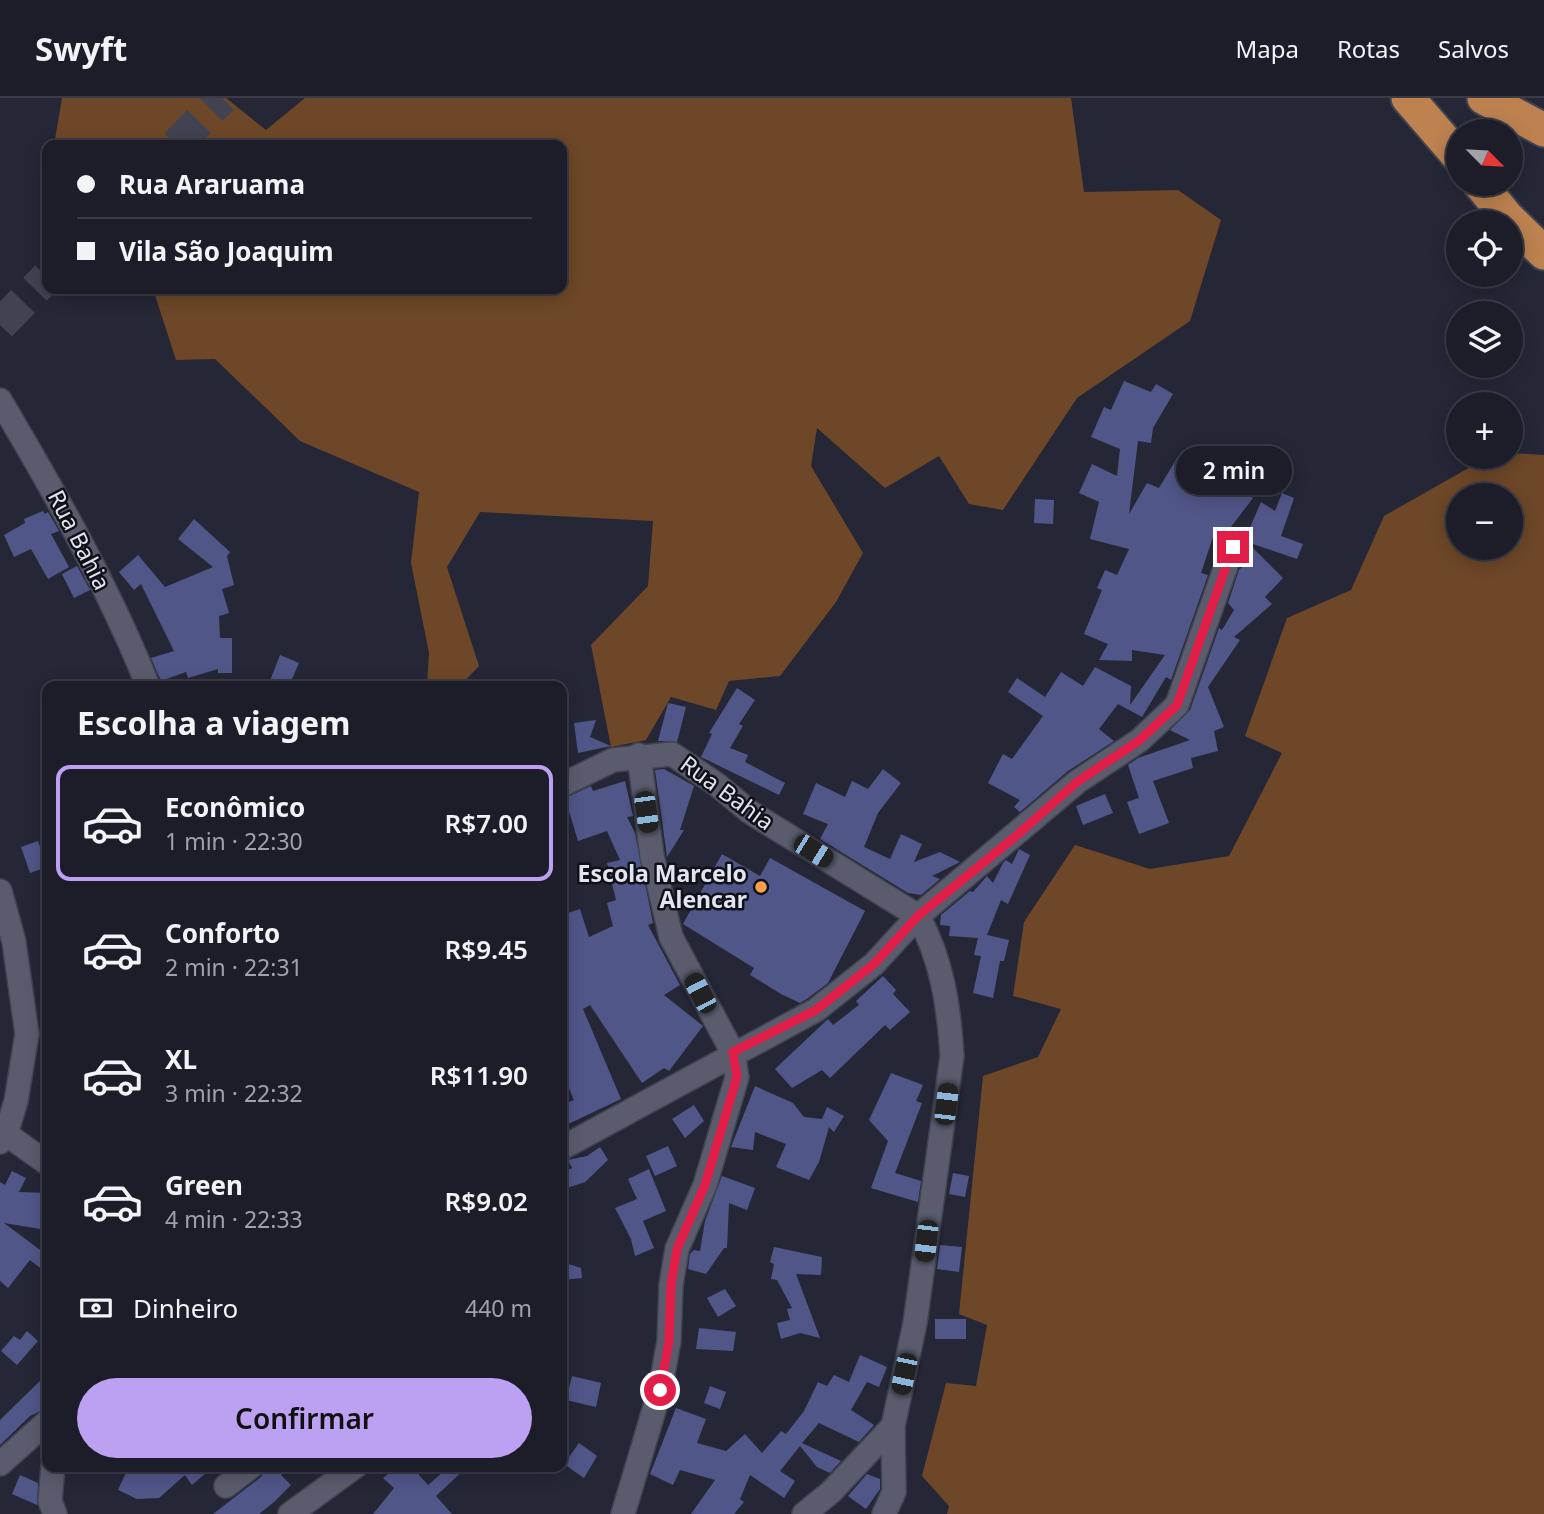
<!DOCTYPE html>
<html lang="pt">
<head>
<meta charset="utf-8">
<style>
	:root { --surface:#1c1d29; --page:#252631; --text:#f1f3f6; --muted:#a0a2a8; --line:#3a3b46; --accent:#bca0f2 }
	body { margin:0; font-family:"Noto Sans",sans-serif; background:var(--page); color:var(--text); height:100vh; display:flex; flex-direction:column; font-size:26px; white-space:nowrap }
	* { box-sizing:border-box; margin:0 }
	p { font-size:23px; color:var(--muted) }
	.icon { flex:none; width:38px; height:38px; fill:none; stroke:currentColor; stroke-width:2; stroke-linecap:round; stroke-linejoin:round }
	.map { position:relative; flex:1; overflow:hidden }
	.panel { position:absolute; left:42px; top:583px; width:525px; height:791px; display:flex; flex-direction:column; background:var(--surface); border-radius:14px; box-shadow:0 4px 18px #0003,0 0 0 2px var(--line) }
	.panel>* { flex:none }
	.top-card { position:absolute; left:42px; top:42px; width:525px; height:154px; border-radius:14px; box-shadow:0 4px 18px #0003,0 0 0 2px var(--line); display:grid; align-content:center; height:154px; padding:0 35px; background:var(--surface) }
	.needle { width:46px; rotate:114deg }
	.fabs { position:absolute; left:1446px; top:21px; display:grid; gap:14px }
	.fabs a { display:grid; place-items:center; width:77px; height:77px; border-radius:50%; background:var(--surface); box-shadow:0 4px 18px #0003,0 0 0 2px var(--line); font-size:35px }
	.end { position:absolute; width:32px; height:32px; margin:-16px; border:9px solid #e11d48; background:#fff; box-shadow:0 0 0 4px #fff }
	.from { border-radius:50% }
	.bubble { position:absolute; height:49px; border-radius:24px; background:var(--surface); box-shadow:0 4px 18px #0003,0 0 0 2px var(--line); font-size:23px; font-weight:600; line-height:49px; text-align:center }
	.car { position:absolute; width:21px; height:42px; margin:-21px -10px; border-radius:9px; box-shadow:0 0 5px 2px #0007; background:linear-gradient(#222 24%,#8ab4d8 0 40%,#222 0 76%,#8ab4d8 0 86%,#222 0) }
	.top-card b { display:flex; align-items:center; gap:24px; height:66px; font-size:26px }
	.top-card b+b { border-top:2px solid var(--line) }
	.top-card i { width:18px; height:18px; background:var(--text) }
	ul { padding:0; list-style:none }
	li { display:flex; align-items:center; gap:21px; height:116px; margin:0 14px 10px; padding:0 21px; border:4px solid transparent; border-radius:14px }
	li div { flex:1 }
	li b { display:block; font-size:26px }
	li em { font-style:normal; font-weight:600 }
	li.current { border-color:var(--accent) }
	li>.icon { width:63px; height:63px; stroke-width:1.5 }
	h2 { padding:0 35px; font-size:32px; line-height:84px }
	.pay { display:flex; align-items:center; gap:18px; height:77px; padding:0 35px; font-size:26px }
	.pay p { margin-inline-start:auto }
	.action { display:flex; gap:14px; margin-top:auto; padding:14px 35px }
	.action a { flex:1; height:80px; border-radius:42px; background:var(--accent); color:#111; font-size:28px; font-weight:600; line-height:80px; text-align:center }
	header { display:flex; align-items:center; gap:42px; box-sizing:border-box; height:98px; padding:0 35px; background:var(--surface); border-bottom:2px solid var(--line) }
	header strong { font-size:33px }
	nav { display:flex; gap:38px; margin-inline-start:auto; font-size:24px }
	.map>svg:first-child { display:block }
	.green { fill:#6d4727; fill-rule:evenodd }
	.building { fill:#515689 }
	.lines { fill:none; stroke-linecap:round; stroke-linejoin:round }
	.highway-tunnel { stroke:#414353; stroke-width:33; stroke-dasharray:33 17; stroke-linecap:butt }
	.minor-casing { stroke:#414350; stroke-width:26 }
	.highway-casing { stroke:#414350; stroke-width:37 }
	.minor { stroke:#5a5c6e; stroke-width:23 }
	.highway { stroke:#bd8250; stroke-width:33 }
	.route { stroke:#e11d48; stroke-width:9 }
	.poi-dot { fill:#fa9f4e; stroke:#101118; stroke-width:2.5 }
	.labels { text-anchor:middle; stroke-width:5; stroke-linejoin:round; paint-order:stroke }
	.street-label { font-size:23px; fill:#e2e4ef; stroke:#101118 }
	.poi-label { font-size:23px; font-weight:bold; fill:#e2e4ef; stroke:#101118; text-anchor:end }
</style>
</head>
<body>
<header>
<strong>Swyft</strong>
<nav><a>Mapa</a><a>Rotas</a><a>Salvos</a></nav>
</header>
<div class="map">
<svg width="1544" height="1416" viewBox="0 0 1544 1416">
	<rect width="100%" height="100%" fill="#252737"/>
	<g class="green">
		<path d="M62 0H226L266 32 305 0H1071L1084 94 1178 92 1221 122 1190 223 1077 300 1003 412 969 406 939 358 885 390 817 330 811 368 863 455 836 504 780 578 729 583 716 612 671 599 646 642 611 649 591 547 648 488 653 423 480 414 447 469 479 568 460 588H427L429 555 411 465 419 394 300 343 215 261 176 262 153 191H562V47H54Z"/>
		<path d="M1510 355 1544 357V1416H947L949 1408 922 1378 946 1285 976 1288 987 1227 959 1216 983 978 1038 959 1061 911 1013 898 1024 824 1075 747 1150 771 1229 758 1282 655 1245 638 1287 520 1351 492 1384 418 1488 359H1510ZM1458 397H1510V450H1458Z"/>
	</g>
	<g class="building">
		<path d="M1124 283 1151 294 1156 286 1173 296 1153 330 1151 345 1138 343 1129 416 1147 385 1159 390 1177 360 1200 374 1202 370 1253 400 1221 442 1214 436 1201 475 1208 477 1171 582 1166 579 1142 619 1118 606 1099 631 1114 643 1068 673 1020 714 1014 709 1020 702 988 685 1003 656 1012 661 1043 618 1008 594 1017 580 1045 599 1061 574 1083 588 1095 569 1131 588 1130 607 1165 557 1132 552V563L1099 562 1108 546 1084 536 1102 492 1097 490 1105 472 1117 477 1129 451 1090 441 1099 404 1079 395 1092 366 1117 378 1120 351 1091 339 1104 309 1111 312Z"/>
		<path d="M1282 395 1294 400 1281 438 1303 446 1297 461 1247 444 1283 480 1265 499 1272 506 1234 539 1240 542 1208 589 1224 629 1214 633 1218 653 1191 660 1193 670 1153 683 1169 725 1139 736 1127 704 1139 700 1128 667 1138 660 1190 642 1170 632 1190 612 1219 530 1222 532 1234 512 1228 505 1239 472 1246 465 1242 464 1246 452 1245 441 1261 404 1275 413Z"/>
		<path d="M1035 401 1054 402 1053 426 1034 425Z"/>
		<path d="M43 413 45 416 48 414 59 433 51 436 69 469 48 481 31 451 14 459 4 437 25 425 24 421Z"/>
		<path d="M194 421 230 454 227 458 234 487 222 491 229 515 219 518 220 540H232V575H218V571L188 580 186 574 161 583 151 560 174 553 141 486 134 492 119 474 138 457 165 489 213 469 178 441Z"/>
		<path d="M77 468 90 492 74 500 62 476Z"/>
		<path d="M280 557 299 565 289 588H268Z"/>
		<path d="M737 590 755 602 739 626 743 628 730 650 748 657 745 664 785 685 779 697 701 659 712 636 709 635Z"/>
		<path d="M668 605 686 609 677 644 658 643Z"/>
		<path d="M596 622 590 639 611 648 578 655 574 625Z"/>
		<path d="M664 671 694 688 680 732H684L667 759 655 672Z"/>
		<path d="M883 671 901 685 878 715 864 749 890 761 901 736 922 746 914 764 940 754 960 764 932 778 940 781 921 797 908 795 820 741 828 726 803 716 816 685 845 699 852 683 868 691Z"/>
		<path d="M625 683 633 718 627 719 635 735 653 825 648 827 680 887 664 897 703 928 669 973 664 970 642 985 590 907 583 911 621 1001 562 1029V1007L574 1002 562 974V847L566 845 562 817 580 811 589 839 613 828 607 805 616 802 607 765 620 762 607 733 578 743 565 700 591 688 593 693Z"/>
		<path d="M1105 696 1113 715 1083 727 1076 708Z"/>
		<path d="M38 743 47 769 30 775 21 749Z"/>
		<path d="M1019 751 1030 757 1008 806 1001 802 987 837 1009 842 1004 863H1000L993 900 973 895 981 858 974 857 978 840 949 838 950 828 940 827 941 817 970 793 973 794 987 778 993 785 1003 765 1006 762 1012 766Z"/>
		<path d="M722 756 760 778 770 760 865 813 828 885 808 900 800 905 781 896 750 877 754 870 683 826Z"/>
		<path d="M883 878 896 892 893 896 910 914 890 932 885 927 830 980 822 972 792 990 775 971 828 921 833 927 859 907 856 903Z"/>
		<path d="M891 975 923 987 916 1003 922 1005 895 1075 921 1083 918 1104 871 1090 888 1043 869 1022Z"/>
		<path d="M755 988 793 1005 804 1019 822 1021 827 1009 844 1018 834 1034 829 1029 819 1064 809 1082 776 1069 786 1046 755 1034 753 1052 731 1049Z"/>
		<path d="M694 1007 704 1023 685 1040 672 1021Z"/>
		<path d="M668 1048 677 1068 655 1078 646 1058Z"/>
		<path d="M600 1049 608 1062 585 1084 567 1090 562 1082V1075L572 1070 568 1062 587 1058Z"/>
		<path d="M649 1071 666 1113 643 1123 654 1150 635 1158 631 1141 615 1110 637 1101 628 1081Z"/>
		<path d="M12 1073 26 1080 19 1094 47 1095V1132L4 1125 47 1157V1175L30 1162 8 1190 0 1183V1084L5 1087Z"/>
		<path d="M953 1075 969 1078 965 1099 949 1096Z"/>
		<path d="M722 1078 755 1090 747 1112 729 1105 727 1150H724L706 1176 688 1171 690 1156 694 1152 700 1153 705 1123Z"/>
		<path d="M940 1147 962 1149 959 1174 937 1171Z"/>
		<path d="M774 1149 822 1159 821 1177 796 1176 820 1240 800 1235 781 1241 777 1225 790 1222 787 1211 792 1210 777 1182 771 1181 774 1166 770 1164Z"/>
		<path d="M562 1164 581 1170 582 1180 562 1182Z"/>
		<path d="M725 1191 736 1208 718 1219 707 1200Z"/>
		<rect x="935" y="1221" width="31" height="20"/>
		<path d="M699 1230 736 1234 733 1253 696 1251Z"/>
		<path d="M27 1233 38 1243 17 1267 1 1253 14 1238 20 1242Z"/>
		<path d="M860 1257 887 1269 879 1289 867 1284 851 1312 874 1327 859 1344 819 1325 802 1345 841 1363 830 1375 817 1369 800 1348 780 1373 795 1383 784 1400 750 1377 740 1401 744 1404 734 1416H691L715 1382 680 1372 673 1387 650 1376 676 1310 706 1321 697 1345 726 1353 745 1336 762 1355 781 1333 786 1336 804 1313 818 1284 827 1288 834 1277 849 1284Z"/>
		<path d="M47 1276V1310L30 1318 0 1347V1322Z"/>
		<path d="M572 1278 601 1285 596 1309 566 1302Z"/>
		<path d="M710 1288 726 1294 720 1311 704 1305Z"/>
		<path d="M579 1345 597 1358 584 1380 564 1366Z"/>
		<path d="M129 1368H214L192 1387 185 1377 159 1400 137 1401 118 1392Z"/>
		<path d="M266 1368H290L281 1377 291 1387 274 1404 259 1416H213L261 1379Z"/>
		<path d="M398 1368H411L428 1387 450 1368H468L436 1398 452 1416H373L394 1390 383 1380Z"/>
		<path d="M867 1376 880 1381V1391L866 1411 848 1398Z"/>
		<path d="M20 1377 38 1385 37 1407 12 1396Z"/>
	</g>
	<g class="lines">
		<g class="highway-tunnel">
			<path d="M176 47 222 0"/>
			<path d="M0 227 47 179"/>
		</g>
		<defs>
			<g id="minor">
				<path d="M0 302C55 395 108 488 148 588"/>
				<path d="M562 687 613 662 672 656 716 686 750 714 918 818C942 862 949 908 952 958L915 1225 893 1328 894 1394 884 1416"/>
				<path d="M0 793 14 844 27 936 16 1003 6 1036 0 1044"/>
				<path d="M6 1036 47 1065"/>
				<path d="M562 1050 816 912 874 866 918 818 1077 684 1140 642 1177 607 1233 448"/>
				<path d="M0 1366 47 1324"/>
				<path d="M53 1368 50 1403 55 1416"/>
				<path d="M226 1388 252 1368"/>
				<path d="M290 1416 356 1368"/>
				<path d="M623 1416 660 1292 669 1243 671 1187 677 1151 705 1087 737 979 733 955 671 839 652 758 639 657"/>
				<path d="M804 1416 831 1394 893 1328"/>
			</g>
			<g id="highway">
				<path d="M1408 0 1458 58"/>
				<path d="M1484 0 1544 32"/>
				<path d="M1480 86 1507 119 1544 155"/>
			</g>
		</defs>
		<use href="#minor" class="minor-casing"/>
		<use href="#highway" class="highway-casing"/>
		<use href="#minor" class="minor"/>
		<use href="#highway" class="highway"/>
	</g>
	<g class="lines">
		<path class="route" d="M660 1292 669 1243 671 1187 677 1151 705 1087 737 979 733 954 816 912 874 866 918 818 1016 738 1077 684 1140 642 1177 607 1233 449"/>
	</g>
	<circle class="poi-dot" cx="761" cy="789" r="7"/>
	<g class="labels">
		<g class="street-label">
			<text transform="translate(79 442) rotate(63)" y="8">Rua Bahia</text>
			<text transform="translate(727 695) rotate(36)" y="8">Rua Bahia</text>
		</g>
		<g class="poi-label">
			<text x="747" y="784">Escola Marcelo<tspan x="747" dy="26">Alencar</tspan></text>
		</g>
	</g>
</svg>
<div class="fabs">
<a><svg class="needle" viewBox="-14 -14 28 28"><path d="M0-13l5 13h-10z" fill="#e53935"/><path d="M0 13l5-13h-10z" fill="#a0a2a8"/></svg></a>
<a><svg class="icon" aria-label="locate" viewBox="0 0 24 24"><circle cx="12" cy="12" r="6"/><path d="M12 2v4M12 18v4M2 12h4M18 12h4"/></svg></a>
<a><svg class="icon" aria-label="layers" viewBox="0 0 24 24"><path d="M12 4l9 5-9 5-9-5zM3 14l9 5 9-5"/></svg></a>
<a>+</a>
<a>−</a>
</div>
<i class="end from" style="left:660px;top:1292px"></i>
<i class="end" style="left:1233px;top:449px"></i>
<div class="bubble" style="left:1176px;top:348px;width:116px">2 min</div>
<i class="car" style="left:646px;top:714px;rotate:172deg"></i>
<i class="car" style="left:813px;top:753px;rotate:122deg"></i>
<i class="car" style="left:700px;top:895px;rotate:332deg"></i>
<i class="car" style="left:946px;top:1006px;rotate:7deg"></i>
<i class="car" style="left:926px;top:1143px;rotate:187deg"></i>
<i class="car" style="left:904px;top:1276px;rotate:192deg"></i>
<div class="top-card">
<b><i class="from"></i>Rua Araruama</b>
<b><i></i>Vila São Joaquim</b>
</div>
<section class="panel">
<h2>Escolha a viagem</h2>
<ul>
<li class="current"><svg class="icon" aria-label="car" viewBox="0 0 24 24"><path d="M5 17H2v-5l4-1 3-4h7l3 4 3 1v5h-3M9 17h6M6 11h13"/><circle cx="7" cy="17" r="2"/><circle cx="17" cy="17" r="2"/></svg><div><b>Econômico</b><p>1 min · 22:30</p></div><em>R$7.00</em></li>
<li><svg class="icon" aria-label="car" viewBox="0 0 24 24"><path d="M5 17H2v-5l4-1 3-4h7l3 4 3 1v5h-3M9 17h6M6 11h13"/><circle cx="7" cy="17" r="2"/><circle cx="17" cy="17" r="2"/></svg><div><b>Conforto</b><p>2 min · 22:31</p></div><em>R$9.45</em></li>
<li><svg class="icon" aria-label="car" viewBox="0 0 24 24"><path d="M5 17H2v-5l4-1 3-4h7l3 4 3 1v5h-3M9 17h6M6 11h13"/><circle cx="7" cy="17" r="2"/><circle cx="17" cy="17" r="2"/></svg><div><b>XL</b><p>3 min · 22:32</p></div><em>R$11.90</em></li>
<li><svg class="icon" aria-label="car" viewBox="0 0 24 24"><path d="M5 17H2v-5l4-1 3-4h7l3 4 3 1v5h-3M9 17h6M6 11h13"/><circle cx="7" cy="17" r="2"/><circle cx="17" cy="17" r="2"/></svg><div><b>Green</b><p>4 min · 22:33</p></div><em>R$9.02</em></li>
</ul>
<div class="pay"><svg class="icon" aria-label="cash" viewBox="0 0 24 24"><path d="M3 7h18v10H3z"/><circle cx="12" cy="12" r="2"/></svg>Dinheiro<p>440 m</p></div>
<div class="action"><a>Confirmar</a></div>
</section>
</div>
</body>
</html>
